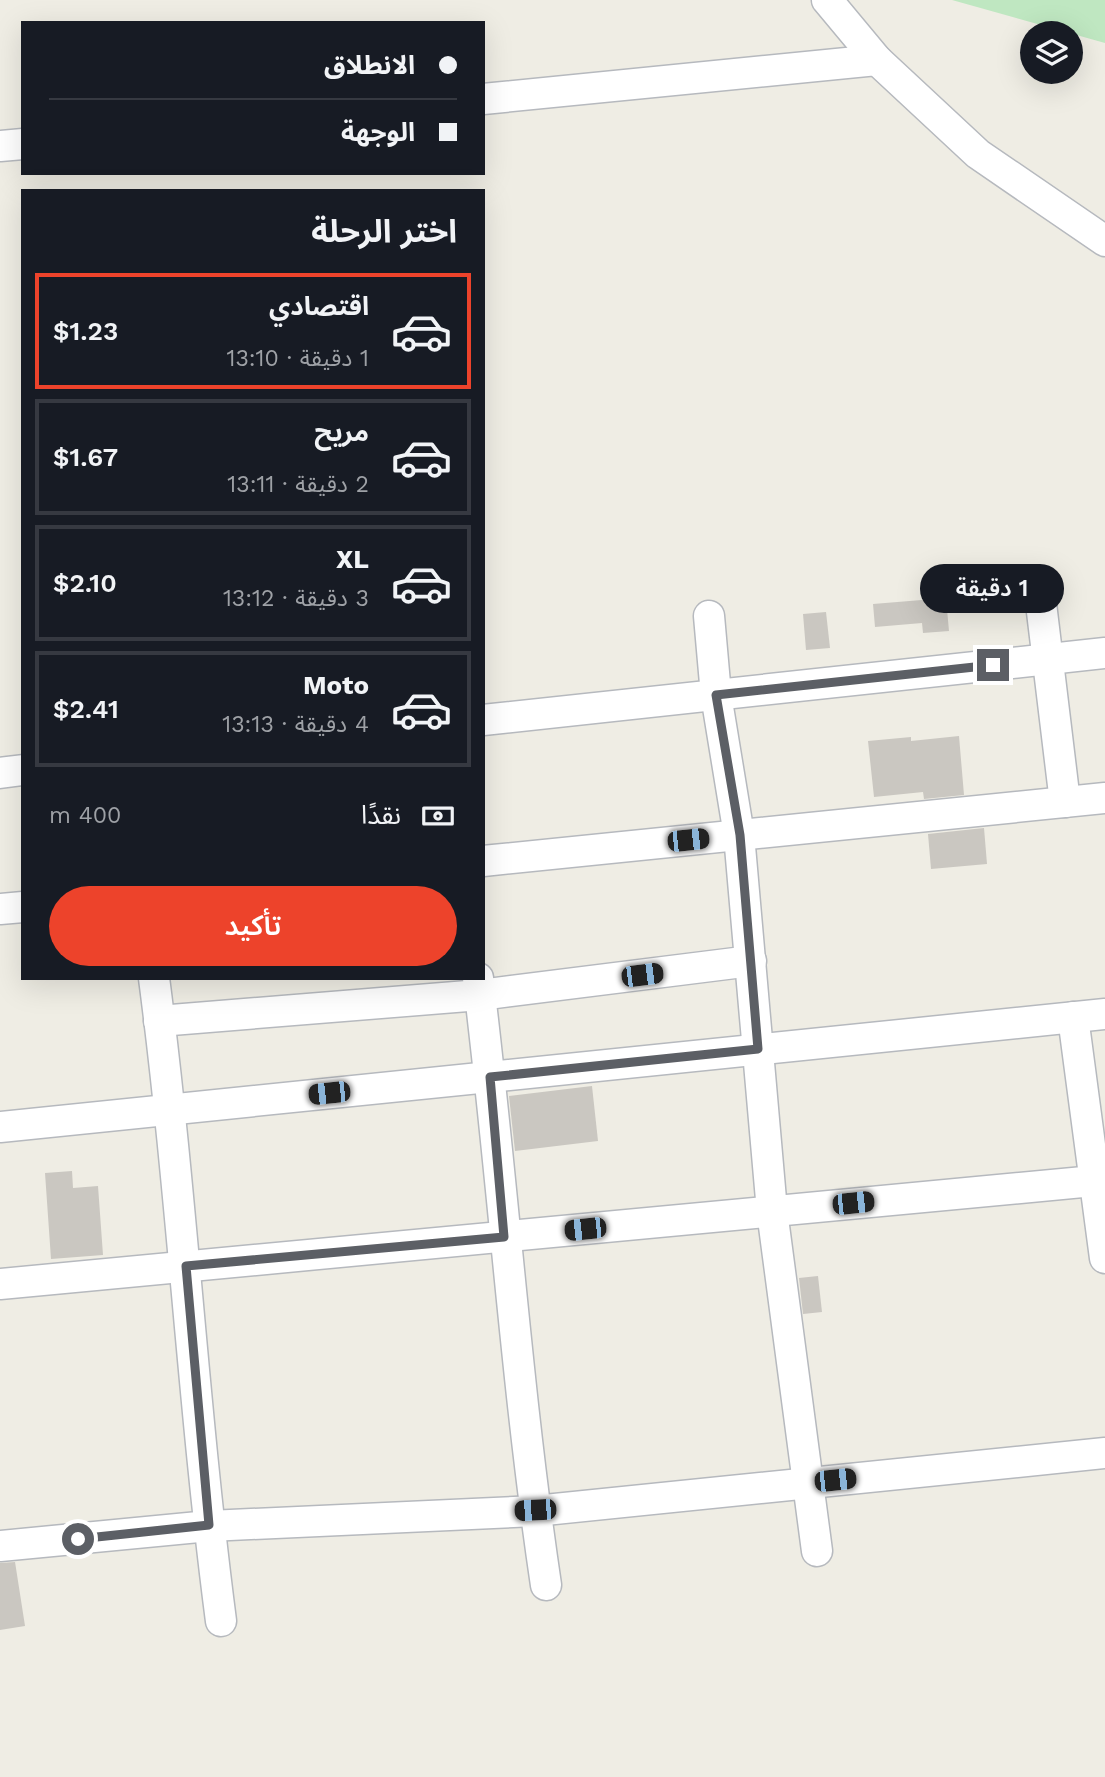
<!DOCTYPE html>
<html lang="ar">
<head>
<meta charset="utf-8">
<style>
	:root { --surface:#171b24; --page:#20242c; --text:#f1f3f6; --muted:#9ea1a6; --line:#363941; --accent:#ed432b }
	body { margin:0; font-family:"Work Sans","Noto Sans Arabic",sans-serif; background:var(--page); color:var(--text); direction:rtl; height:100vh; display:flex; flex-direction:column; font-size:26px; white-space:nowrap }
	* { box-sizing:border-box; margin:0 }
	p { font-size:23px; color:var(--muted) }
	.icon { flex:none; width:38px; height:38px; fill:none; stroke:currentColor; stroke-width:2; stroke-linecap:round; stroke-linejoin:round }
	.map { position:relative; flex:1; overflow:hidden; direction:ltr }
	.panel { position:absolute; left:21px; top:189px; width:464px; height:791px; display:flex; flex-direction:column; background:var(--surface); border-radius:0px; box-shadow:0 7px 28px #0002; direction:rtl }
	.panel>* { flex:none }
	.top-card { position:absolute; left:21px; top:21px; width:464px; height:154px; border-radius:0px; box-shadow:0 7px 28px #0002; direction:rtl; display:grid; align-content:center; height:154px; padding:0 28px; background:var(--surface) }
	.fabs { position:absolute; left:1020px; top:21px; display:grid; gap:14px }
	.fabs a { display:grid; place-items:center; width:63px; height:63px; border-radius:50%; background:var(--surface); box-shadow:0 7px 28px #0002; font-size:35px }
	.end { position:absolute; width:32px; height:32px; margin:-16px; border:9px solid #5c5f65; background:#fff; box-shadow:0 0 0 4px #fff }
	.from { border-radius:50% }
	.bubble { position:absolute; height:49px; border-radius:24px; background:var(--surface); box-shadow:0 7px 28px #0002; font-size:23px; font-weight:600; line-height:49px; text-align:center; direction:rtl }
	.car { position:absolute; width:21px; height:42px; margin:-21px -10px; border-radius:9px; box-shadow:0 0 5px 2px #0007; background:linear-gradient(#222 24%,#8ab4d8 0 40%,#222 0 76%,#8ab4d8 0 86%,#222 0) }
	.top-card b { display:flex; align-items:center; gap:24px; height:66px; font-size:26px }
	.top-card b+b { border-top:2px solid var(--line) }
	.top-card i { width:18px; height:18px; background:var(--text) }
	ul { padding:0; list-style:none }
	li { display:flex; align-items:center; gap:21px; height:116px; margin:0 14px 10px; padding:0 14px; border:4px solid var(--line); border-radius:0px }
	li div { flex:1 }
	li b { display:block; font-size:26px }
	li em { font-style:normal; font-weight:600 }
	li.current { border-color:var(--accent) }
	li>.icon { width:63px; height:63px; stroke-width:1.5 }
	h2 { padding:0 28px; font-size:32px; line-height:84px }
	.pay { display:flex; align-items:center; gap:18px; height:77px; padding:0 28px; font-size:26px }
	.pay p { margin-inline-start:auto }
	.action { display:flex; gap:14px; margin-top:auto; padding:14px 28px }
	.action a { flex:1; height:80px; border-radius:42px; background:var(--accent); color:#fff; font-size:28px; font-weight:600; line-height:80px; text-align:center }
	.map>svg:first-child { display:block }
	.green { fill:#bfe7c1 }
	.building { fill:#cac7c1 }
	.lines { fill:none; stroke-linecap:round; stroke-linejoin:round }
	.minor-casing { stroke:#b6b9be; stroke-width:33 }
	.minor { stroke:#fff; stroke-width:30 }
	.route { stroke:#5c5f65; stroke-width:9 }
</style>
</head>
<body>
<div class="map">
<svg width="1105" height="1777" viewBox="0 0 1105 1777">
	<rect width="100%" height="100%" fill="#efede4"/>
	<path class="green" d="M952 0H1105V43Z"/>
	<g class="building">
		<path d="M946 598 949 631 923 633 922 623 875 627 873 604Z"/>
		<path d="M826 612 830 648 806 650 803 614Z"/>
		<path d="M959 736 964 795 924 799 923 792 874 797 868 741 911 737V741Z"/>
		<path d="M984 828 987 864 931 869 928 834Z"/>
		<path d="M592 1086 598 1141 515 1151 509 1096Z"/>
		<path d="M72 1171 73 1188 98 1186 103 1255 51 1259 45 1173Z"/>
		<path d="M818 1276 822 1312 803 1314 799 1278Z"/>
		<path d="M15 1562 25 1626 0 1630V1563Z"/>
	</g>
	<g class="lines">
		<defs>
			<g id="minor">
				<path d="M827 0 877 60 978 154 1105 241"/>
				<path d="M483 99 877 60"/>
				<path d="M0 146 23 144"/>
				<path d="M1039 587 1065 802"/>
				<path d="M709 616 716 695 739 835 772 1211 817 1551"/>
				<path d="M483 720 1105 653"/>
				<path d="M0 773 23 770"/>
				<path d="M483 861 1105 798"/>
				<path d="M0 909 23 907"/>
				<path d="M154 978C182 1192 193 1407 221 1621"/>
				<path d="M478 978C503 1180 516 1384 546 1585"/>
				<path d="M1073 1017 1105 1258"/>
				<path d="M159 1021 480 995 751 961"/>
				<path d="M0 1127 1105 1014"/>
				<path d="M0 1284 1105 1180"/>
				<path d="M0 1546 209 1526 535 1511 1105 1453"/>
			</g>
		</defs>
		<use href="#minor" class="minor-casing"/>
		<use href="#minor" class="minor"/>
	</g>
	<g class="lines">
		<path class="route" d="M78 1539 209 1525 186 1266 504 1237 490 1077 758 1049 740 835 716 695 993 665"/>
	</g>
</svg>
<div class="fabs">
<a><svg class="icon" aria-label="layers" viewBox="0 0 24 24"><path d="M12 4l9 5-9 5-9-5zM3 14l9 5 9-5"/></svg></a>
</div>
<i class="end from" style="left:78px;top:1539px"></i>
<i class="end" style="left:993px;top:665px"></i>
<div class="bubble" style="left:920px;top:564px;width:144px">1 دقيقة</div>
<i class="car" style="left:688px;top:840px;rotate:84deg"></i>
<i class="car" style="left:642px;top:975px;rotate:83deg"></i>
<i class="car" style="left:329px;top:1093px;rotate:264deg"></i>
<i class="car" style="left:853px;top:1203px;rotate:84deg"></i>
<i class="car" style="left:585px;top:1229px;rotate:264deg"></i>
<i class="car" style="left:835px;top:1480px;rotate:84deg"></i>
<i class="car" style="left:535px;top:1510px;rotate:267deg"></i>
<div class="top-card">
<b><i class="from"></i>الانطلاق</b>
<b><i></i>الوجهة</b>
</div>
<section class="panel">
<h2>اختر الرحلة</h2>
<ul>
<li class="current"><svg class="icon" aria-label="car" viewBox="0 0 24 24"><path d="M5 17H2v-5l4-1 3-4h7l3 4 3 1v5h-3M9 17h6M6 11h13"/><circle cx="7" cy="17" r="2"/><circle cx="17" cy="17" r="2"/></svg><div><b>اقتصادي</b><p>1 دقيقة · 13:10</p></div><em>$1.23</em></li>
<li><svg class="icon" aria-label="car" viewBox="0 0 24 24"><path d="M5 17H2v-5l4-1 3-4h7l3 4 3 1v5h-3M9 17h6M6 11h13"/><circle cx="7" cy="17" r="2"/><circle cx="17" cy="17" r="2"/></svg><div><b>مريح</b><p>2 دقيقة · 13:11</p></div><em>$1.67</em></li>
<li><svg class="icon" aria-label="car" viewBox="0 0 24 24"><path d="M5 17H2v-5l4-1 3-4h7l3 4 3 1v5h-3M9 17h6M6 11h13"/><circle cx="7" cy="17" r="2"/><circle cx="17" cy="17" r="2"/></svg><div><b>XL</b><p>3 دقيقة · 13:12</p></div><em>$2.10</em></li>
<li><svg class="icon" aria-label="car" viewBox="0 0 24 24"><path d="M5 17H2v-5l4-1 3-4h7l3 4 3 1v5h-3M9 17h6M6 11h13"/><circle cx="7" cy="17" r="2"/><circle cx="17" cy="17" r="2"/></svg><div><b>Moto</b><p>4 دقيقة · 13:13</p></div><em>$2.41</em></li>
</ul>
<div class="pay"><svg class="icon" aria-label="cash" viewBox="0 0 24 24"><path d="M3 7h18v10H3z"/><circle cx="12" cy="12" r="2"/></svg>نقدًا<p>400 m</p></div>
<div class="action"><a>تأكيد</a></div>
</section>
</div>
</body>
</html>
